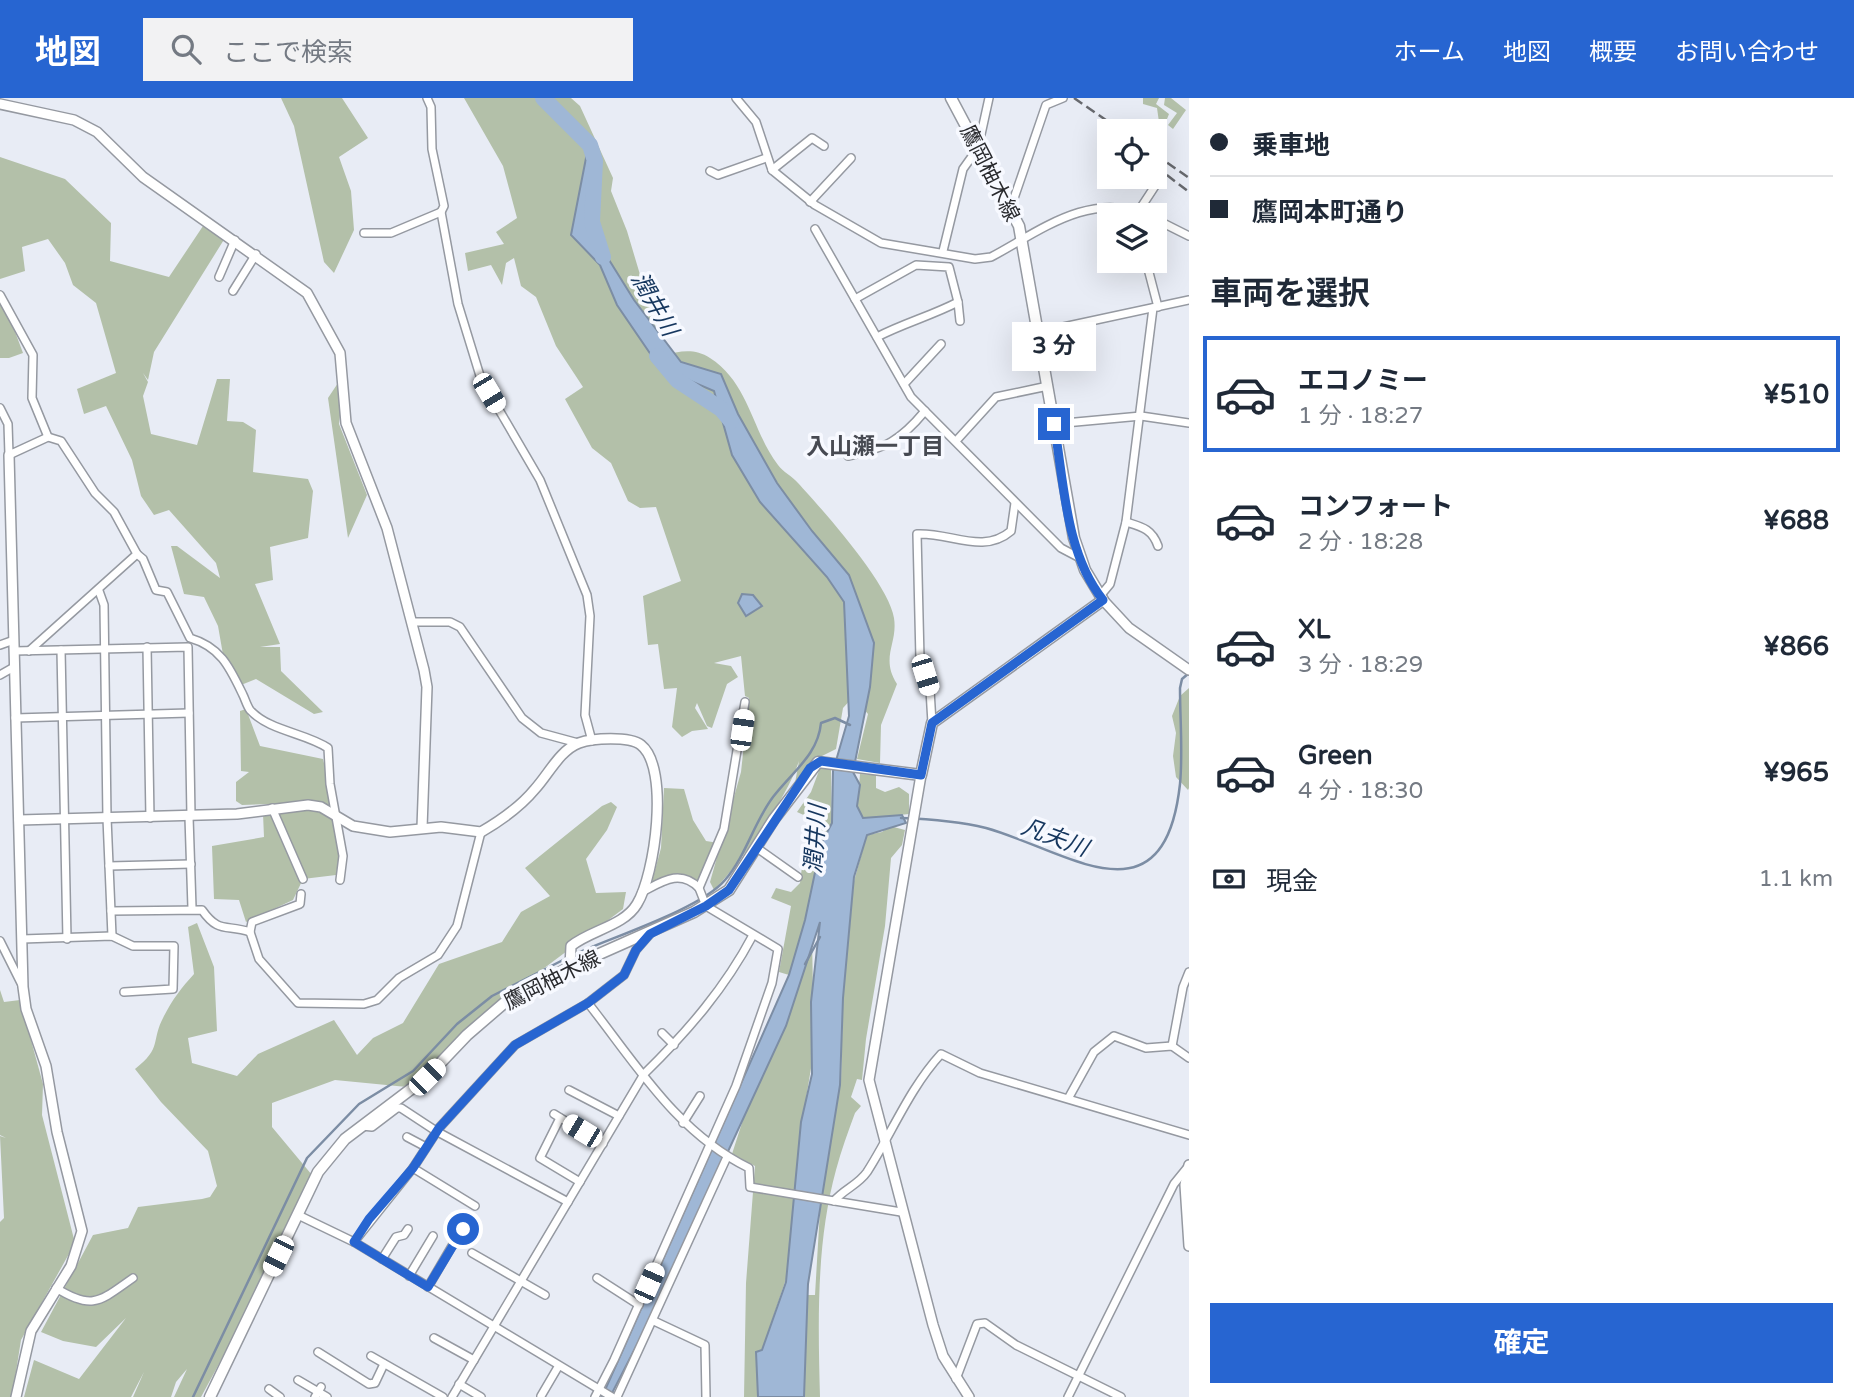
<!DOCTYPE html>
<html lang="ja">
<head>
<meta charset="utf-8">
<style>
	:root { --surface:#fff; --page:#f2f2f3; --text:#1f2937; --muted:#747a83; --line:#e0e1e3; --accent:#2765d1 }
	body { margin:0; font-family:"Varela Round","Noto Sans JP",sans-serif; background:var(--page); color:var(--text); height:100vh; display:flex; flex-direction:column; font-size:26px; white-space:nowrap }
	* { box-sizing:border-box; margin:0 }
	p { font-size:23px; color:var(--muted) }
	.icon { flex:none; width:38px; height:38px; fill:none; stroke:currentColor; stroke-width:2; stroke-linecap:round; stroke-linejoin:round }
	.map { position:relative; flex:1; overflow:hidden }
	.sheet { display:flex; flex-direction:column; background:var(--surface); width:665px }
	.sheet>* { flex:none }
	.top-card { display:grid; align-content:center; height:154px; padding:0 21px; background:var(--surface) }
	.controls { position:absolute; left:1097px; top:21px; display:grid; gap:14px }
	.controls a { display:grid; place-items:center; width:70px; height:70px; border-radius:0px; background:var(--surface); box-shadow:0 7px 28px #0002; font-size:35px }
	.end { position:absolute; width:32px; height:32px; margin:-16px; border:9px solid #2765d1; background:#fff; box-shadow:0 0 0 4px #fff }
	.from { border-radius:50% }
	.bubble { position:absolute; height:49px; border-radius:0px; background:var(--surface); box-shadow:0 7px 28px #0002; font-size:23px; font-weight:700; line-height:49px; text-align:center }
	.car { position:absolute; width:21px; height:42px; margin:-21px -10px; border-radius:9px; box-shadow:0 0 5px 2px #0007; background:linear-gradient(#fff 24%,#345 0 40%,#fff 0 76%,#345 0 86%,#fff 0) }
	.top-card b { display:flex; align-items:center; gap:24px; height:66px; font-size:26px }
	.top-card b+b { border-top:2px solid var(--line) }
	.top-card i { width:18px; height:18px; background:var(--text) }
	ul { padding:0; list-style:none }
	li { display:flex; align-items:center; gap:21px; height:116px; margin:0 14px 10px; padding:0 7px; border:4px solid transparent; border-radius:0px }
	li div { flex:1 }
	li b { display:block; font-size:26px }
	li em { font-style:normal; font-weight:700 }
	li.active { border-color:var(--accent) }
	li>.icon { width:63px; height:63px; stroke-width:1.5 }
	h2 { padding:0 21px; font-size:32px; line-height:84px }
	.pay { display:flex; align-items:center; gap:18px; height:77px; padding:0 21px; font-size:26px }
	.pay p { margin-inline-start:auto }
	.action { display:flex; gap:14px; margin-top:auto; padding:14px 21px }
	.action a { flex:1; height:80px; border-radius:0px; background:var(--accent); color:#fff; font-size:28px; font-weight:700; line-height:80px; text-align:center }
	header { display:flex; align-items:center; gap:42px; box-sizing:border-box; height:98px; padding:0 35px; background:var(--accent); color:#fff }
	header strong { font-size:33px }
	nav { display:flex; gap:38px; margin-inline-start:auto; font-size:24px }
	.search { width:490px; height:63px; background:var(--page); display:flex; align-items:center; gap:18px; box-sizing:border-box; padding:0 24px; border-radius:0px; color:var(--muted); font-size:26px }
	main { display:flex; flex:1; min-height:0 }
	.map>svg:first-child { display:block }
	.green { fill:#b3c0a9 }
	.water { fill:#9fb7d6; stroke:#7c8da4; stroke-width:2 }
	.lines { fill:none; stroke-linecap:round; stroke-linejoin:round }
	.stream { stroke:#7c8da4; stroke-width:2.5 }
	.river { stroke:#9fb7d6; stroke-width:16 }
	.minor-casing { stroke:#9599a1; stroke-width:10 }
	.tertiary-casing { stroke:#9599a1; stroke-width:12 }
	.secondary-casing { stroke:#9599a1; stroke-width:13 }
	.minor { stroke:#fff; stroke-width:7 }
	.tertiary { stroke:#fff; stroke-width:9 }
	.secondary { stroke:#fff; stroke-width:10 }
	.rail { stroke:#67696e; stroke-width:2.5; stroke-dasharray:10 5; stroke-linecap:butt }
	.route { stroke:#2765d1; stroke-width:9 }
	.labels { text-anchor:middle; stroke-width:7; stroke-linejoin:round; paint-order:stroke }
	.street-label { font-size:21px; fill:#292a2e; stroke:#f7f9ff }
	.water-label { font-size:23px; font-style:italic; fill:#15365e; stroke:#f7f9ff }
	.neighbourhood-label { font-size:23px; font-weight:bold; fill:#474a52; stroke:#f7f9ff }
</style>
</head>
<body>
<header>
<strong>地図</strong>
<div class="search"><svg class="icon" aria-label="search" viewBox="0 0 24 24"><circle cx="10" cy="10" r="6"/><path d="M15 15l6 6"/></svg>ここで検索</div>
<nav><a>ホーム</a><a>地図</a><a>概要</a><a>お問い合わせ</a></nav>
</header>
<main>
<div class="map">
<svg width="1189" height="1299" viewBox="0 0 1189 1299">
	<rect width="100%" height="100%" fill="#e8ecf5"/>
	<g class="green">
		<path d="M281 0H342L368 40 339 59 351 93 354 132 334 175 324 164 294 28Z"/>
		<path d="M464 0H571L580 8 613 80 611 93 627 133 664 257C680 253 695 250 710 260 749 285 752 333 778 367 783 374 792 378 798 385 822 411 889 486 894 520 898 546 880 559 897 586L881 627 880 665 857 661 868 616 853 599 843 610 836 651 816 661 795 685 799 663C787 700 742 763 714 792L710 784 741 674 749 600 745 598 741 558 714 565 731 568 738 579 727 586 712 630 707 628 697 605 695 610 708 631 692 633 682 639 672 629 677 590 664 591 658 546 648 547 643 498 681 483 656 409 640 410 628 403 611 365 592 350 565 301 583 289 556 248 536 199 521 188 514 160 506 165 502 187 491 167 468 173 465 155 504 146 496 134 517 120 503 68Z"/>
		<path d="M1159 0 1156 6 1169 16 1165 26 1159 24 1157 10 1143 6V0Z"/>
		<path d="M1165 0H1171L1186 12 1173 31 1168 27 1177 15 1164 7Z"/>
		<path d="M0 59 65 81 111 125 110 163 169 179 203 128 225 140 154 254 148 282 143 275 148 284 143 298 151 336 197 347 217 281H230L227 323 243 324 256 332 253 374 308 381 313 393 308 440 270 449 273 482 255 486 280 546 260 549H280L281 573 323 614 314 616 256 581 241 587 225 568 218 528 204 499 184 496 171 448H177L220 480 216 465 169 412 154 417 141 398 132 362 106 308 84 316 77 291 116 275 96 205 73 187 65 165 48 141 22 149 25 173 0 181Z"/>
		<path d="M0 204 8 215 23 255 9 260H0Z"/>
		<path d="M338 285 343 292 339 326 367 397 348 440 328 300Z"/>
		<path d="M1189 590V690L1188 692 1176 679 1173 658 1176 635 1172 618 1180 598Z"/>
		<path d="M246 611 260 648 323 661C332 699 344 738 336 777L303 781 293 802 246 824 239 802 214 801 212 748 264 739 263 716 273 711V706L242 707 236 703V684L249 674 241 673 240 613Z"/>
		<path d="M820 670H831L832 726 821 746 809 809 789 877 779 874 791 808 771 800 776 790 791 794 800 785 808 719 797 714 811 694Z"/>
		<path d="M860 676 876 677V690L885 694 899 689 909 696V716L863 721 857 711Z"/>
		<path d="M664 690 684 691 693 722 706 743 719 745 701 786C680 775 671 776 651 787L661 750Z"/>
		<path d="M611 704 617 709 607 732 586 761 596 795 626 794 623 811 539 874 449 948 407 989 335 982 272 1005V1029L312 1077 238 1231 201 1299H174L187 1271 176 1284 171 1299H133L144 1274 131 1299H24L34 1262 79 1281 126 1220 96 1249 63 1243 41 1234 93 1137 128 1130 138 1109 202 1101 210 1099 217 1088 208 1053 161 1004 135 971C163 949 150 944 164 918 172 902 182 889 194 876L188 829 197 825 214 869 217 933 188 940 192 965 237 978 258 956 334 922 357 957 373 940 403 925 439 866 502 844 521 814 550 798 525 770 602 708Z"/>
		<path d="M890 728 905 732 902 747 891 760 885 828 866 941 862 982 857 981 851 999 861 1008 855 1015C848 1034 841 1053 836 1072 816 1145 818 1224 820 1299H803L808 1197H815L822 1078 841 983 843 902 854 783 867 737 882 734Z"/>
		<path d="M812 838 814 952 801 1031 786 1181 762 1252 759 1299H744L746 1185 755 1068 732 1056 750 1000Z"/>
		<path d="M0 892 4 904 20 902 43 986 42 1017 75 1145 21 1242 12 1299H0V1124L4 1120 0 1038 6 1040 0 1037Z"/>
	</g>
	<g class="water">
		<path d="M586 60 601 78 588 128 634 202 681 264 721 276 738 316 777 385 812 433 849 477 874 545 870 589 853 674 860 687 857 708 863 720 902 717 906 725 867 737 854 779 843 900 840 987 808 1186 804 1299H758L756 1254 762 1252 786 1184 801 1024 812 976 811 904 820 824 786 928 700 1114 688 1148 610 1299H602L789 877 805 822 821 746 832 725 833 673 849 618 844 504 827 479 760 404 732 357 714 293 660 270 617 207 600 167 571 137Z"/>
		<path d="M742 496 753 497 762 508 746 518 738 505Z"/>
	</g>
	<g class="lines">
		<g class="stream">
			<path d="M901 720C930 721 958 723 986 730 1066 752 1164 831 1180 686 1183 655 1180 622 1180 590L1182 581 1189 575"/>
			<path d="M573 857C609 840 701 811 725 782 746 758 754 724 773 699 792 674 818 657 821 625L835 620 850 627"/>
			<path d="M805 866 820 839"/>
			<path d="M193 1299 307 1060 359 1006 413 973 457 926 492 898 567 860"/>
		</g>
		<g class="river">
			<path d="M543 0 590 47 595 63 592 124 603 159"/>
			<path d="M657 258 677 282 721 311 731 323"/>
		</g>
		<defs>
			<g id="minor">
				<path d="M736 0 756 24 772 72 815 107 881 145 975 161 991 159C1040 133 1089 93 1146 117"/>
				<path d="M772 72 812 40 824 48"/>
				<path d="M710 73 718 77 766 60"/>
				<path d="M810 104 851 60"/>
				<path d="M1011 109 1046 7 1063 0"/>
				<path d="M441 114 458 206 481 281 540 382 587 497 590 518 585 617 592 643"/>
				<path d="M1138 114 1155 88"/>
				<path d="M1155 121 1189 138"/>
				<path d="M815 131 911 299 1061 450 1080 460"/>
				<path d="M364 135H391L441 114 444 108 432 51 431 9 427 0"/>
				<path d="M943 153 963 71 978 50 989 0"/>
				<path d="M1146 163 1158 209"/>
				<path d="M219 179 235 142"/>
				<path d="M233 193 256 156"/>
				<path d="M0 197 33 257 32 300 48 339"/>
				<path d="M855 201 916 167 949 169 958 204C931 218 904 225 877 239"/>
				<path d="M958 204 960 223"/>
				<path d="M1040 234 1189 202"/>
				<path d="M904 286 941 246"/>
				<path d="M0 310 8 326 9 357 48 339 61 343 95 395 114 414 137 456 29 553"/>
				<path d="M1054 326 1141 318 1189 325"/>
				<path d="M956 343 996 299 1048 288"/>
				<path d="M848 358C886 350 900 343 925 313"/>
				<path d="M1126 424C1142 429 1152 431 1158 448"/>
				<path d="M137 456 143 461 156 492 167 494 190 540C221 549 230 570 243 597 245 601 247 608 250 612 269 633 306 635 328 650L330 686 343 758 340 782"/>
				<path d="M99 493 104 507 107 720 112 838"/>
				<path d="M1100 498 1110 486 1126 424 1153 210"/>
				<path d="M414 524H450L460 529 522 620 541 635 578 645"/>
				<path d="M0 547 14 542"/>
				<path d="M147 549 150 720"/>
				<path d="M61 552 67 841"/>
				<path d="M14 553 188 549 191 718"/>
				<path d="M0 577 14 569"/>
				<path d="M15 620 189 615"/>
				<path d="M932 625 930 592 920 561 917 436C950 434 983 457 1011 433L1015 405"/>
				<path d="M272 710 303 781"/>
				<path d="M189 719 192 810"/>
				<path d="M757 750 798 779"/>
				<path d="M109 768 191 766"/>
				<path d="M642 794C663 783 680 771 699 790"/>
				<path d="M111 813 202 812C219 836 226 826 250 834L259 861 298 905 364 906 377 902 399 880 438 857 457 828 481 734"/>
				<path d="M250 834 252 824 300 806 301 796"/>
				<path d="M22 841 112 838 133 848H174L173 891 124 894"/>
				<path d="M0 843 23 889"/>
				<path d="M588 905C636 966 677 1035 749 1070L750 1089 901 1114"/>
				<path d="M662 935 674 947"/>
				<path d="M1172 948 1183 889 1189 874"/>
				<path d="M569 992 619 1018"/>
				<path d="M1069 999 1094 954 1114 938 1146 950 1172 948 1189 960"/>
				<path d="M554 1016 603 1046"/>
				<path d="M560 1020 540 1060 580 1084"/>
				<path d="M683 1025 700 998"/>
				<path d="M362 1028 372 1029 397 1010H401L436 1033 568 1104"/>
				<path d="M407 1039 426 1049"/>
				<path d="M413 1070 475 1108"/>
				<path d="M834 1103C844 1091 858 1087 867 1074 892 1035 909 991 941 956L980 975 1189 1037"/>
				<path d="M298 1117 354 1144 612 1299"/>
				<path d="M354 1144 413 1070 439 1030 515 947 588 905 624 877 636 852 650 836"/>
				<path d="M472 1155 545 1197"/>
				<path d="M382 1161 396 1139 404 1137 408 1131"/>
				<path d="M409 1178 433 1138"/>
				<path d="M597 1180 639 1207"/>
				<path d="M428 1189 462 1131"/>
				<path d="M56 1190C93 1213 100 1203 133 1180"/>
				<path d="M654 1223 705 1247 706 1299"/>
				<path d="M434 1240 474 1262"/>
				<path d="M318 1254 369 1286 375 1285 384 1266"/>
				<path d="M371 1258 443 1299"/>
				<path d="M956 1281 977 1226 985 1225 1016 1247 1121 1299"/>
				<path d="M298 1282 327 1299"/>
				<path d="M459 1286 481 1299"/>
				<path d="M269 1291 280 1299"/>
				<path d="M541 1298 558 1269"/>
				<path d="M315 1299 321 1289"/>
				<path d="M452 1299 644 976C688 933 725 890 753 837"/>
				<path d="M595 1299 614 1262 736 988 772 885 778 851 706 808 699 790 724 731 745 604"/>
				<path d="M617 1299 727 1059"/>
				<path d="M1068 1299 1174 1086 1187 1070"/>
			</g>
			<g id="tertiary">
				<path d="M0 6 74 22 97 34 143 79 307 195 340 255 346 325 387 430 424 572 427 589 422 730"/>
				<path d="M9 357 23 889 26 911 46 968 57 1034 82 1133 71 1168 31 1233 16 1299"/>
				<path d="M1103 502 1129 530 1189 572"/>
				<path d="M921 677 869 982 933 1227 943 1258 969 1299"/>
				<path d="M19 722 237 716 308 707 321 709 353 728 390 734 441 729 481 734C500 723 521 708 535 691 548 677 560 652 579 645 592 640 630 638 641 647 670 670 655 777 637 806 624 828 591 832 571 848L570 869"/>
				<path d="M1189 1067 1185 1087 1189 1148"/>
			</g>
			<path id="secondary" d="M210 1299 318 1074 345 1041 427 979 467 937 503 906 570 869 694 814 729 792 774 721 818 664 921 677 932 625 1103 502 1085 472 1074 440 1019 128 951 0"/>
		</defs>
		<use href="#minor" class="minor-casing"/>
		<use href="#tertiary" class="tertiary-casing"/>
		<use href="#secondary" class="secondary-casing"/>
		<use href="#minor" class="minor"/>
		<use href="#tertiary" class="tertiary"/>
		<use href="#secondary" class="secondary"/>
		<g class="rail">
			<path d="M1074 0 1122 33"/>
			<path d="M1155 56 1189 80"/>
			<path d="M1155 68 1189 94"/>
		</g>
	</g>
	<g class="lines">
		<path class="route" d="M463 1131 428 1189 354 1144 369 1121 413 1070 439 1030 515 947 588 905 624 877 636 852 650 836 706 808 729 792 810 670 821 663 921 677 932 625 1103 502C1065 455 1064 383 1054 326"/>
	</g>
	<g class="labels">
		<g class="street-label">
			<text transform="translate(990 75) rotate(63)" y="7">鷹岡柚木線</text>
			<text transform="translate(552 882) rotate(-27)" y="7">鷹岡柚木線</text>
		</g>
		<g class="water-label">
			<text transform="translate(655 206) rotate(60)" y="8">潤井川</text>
			<text transform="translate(1055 739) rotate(20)" y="8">凡夫川</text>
			<text transform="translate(815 741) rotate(-86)" y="8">潤井川</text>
		</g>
		<g class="neighbourhood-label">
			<text x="875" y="356">入山瀬一丁目</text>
		</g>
	</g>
</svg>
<div class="controls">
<a><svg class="icon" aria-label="locate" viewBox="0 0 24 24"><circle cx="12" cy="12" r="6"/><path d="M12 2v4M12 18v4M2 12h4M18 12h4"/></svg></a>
<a><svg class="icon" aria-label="layers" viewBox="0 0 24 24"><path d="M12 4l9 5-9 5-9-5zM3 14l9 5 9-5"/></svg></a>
</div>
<i class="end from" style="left:463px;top:1131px"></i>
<i class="end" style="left:1054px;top:326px"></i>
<div class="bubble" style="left:1012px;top:224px;width:84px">3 分</div>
<i class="car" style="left:489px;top:295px;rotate:149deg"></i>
<i class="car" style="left:925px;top:577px;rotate:163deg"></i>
<i class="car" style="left:742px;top:632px;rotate:8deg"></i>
<i class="car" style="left:427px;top:979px;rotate:45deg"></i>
<i class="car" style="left:582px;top:1033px;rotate:301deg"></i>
<i class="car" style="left:278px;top:1158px;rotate:206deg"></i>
<i class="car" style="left:649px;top:1185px;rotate:24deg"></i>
</div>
<section class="sheet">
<div class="top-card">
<b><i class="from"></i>乗車地</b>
<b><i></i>鷹岡本町通り</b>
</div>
<h2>車両を選択</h2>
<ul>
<li class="active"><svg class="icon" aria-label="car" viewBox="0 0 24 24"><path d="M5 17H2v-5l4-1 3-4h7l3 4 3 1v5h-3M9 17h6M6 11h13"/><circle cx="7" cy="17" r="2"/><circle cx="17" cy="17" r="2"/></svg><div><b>エコノミー</b><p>1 分 · 18:27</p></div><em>¥510</em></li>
<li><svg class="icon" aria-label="car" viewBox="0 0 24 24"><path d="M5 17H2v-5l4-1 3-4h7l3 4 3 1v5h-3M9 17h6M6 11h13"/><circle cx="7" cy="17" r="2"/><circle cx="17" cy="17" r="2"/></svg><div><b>コンフォート</b><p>2 分 · 18:28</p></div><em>¥688</em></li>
<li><svg class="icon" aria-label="car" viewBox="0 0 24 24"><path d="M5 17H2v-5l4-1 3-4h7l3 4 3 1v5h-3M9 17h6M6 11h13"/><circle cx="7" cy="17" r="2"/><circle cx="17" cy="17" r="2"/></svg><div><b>XL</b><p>3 分 · 18:29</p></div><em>¥866</em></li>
<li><svg class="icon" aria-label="car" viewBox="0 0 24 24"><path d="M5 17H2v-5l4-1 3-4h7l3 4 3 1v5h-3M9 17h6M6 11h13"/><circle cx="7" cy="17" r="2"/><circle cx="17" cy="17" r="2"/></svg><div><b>Green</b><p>4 分 · 18:30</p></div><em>¥965</em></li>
</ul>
<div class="pay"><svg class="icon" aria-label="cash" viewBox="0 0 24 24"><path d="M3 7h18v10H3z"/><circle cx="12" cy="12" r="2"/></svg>現金<p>1.1 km</p></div>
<div class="action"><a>確定</a></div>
</section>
</main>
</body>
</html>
